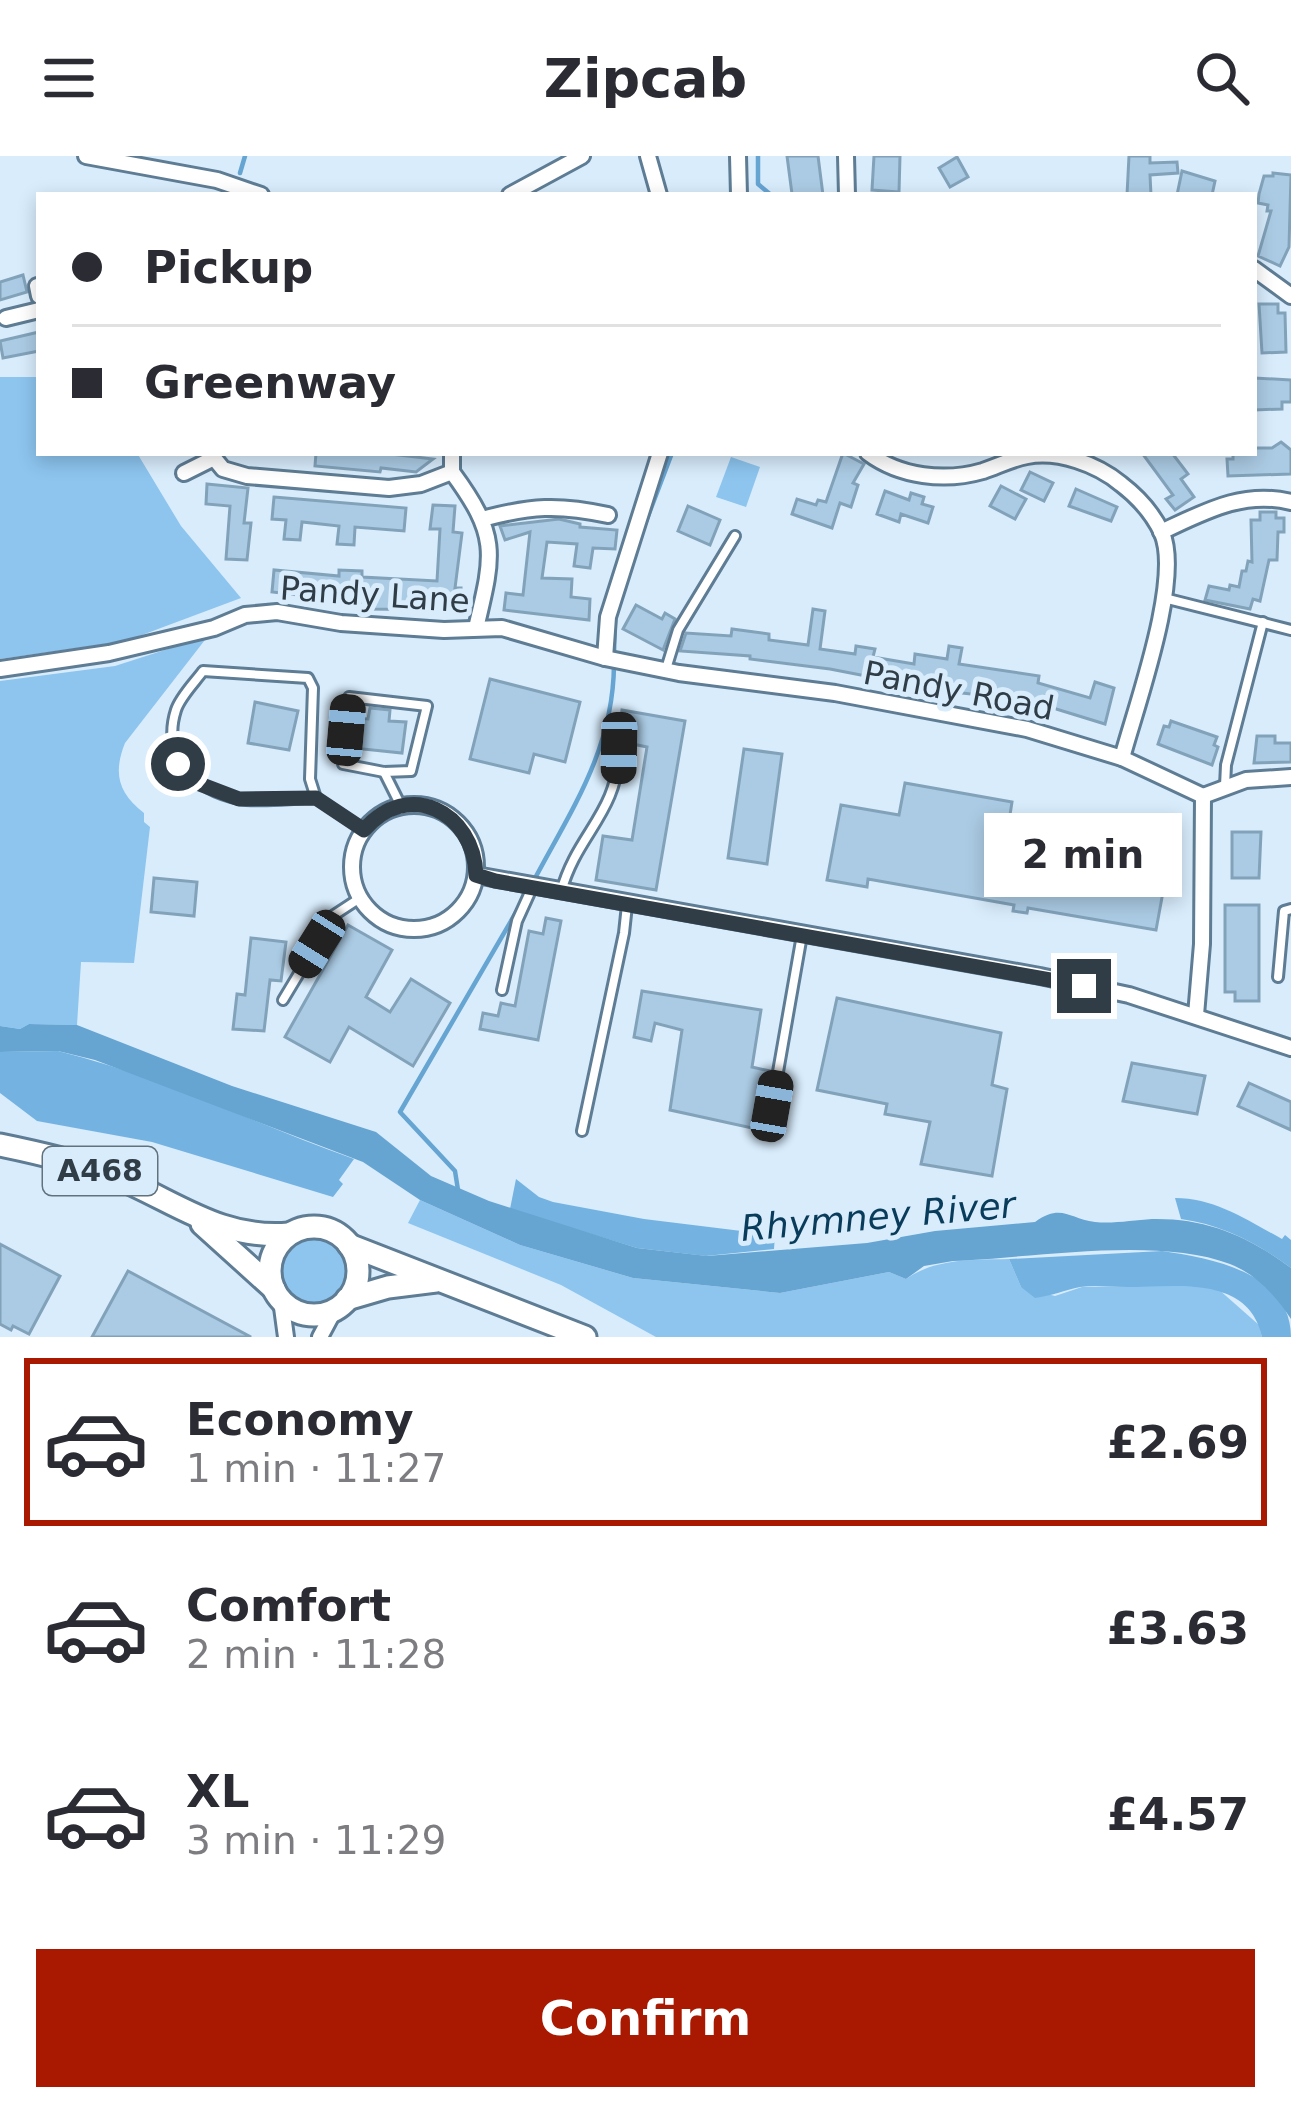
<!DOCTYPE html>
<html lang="en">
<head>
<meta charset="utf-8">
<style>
	:root { --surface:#fff; --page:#f2f2f3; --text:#2b2b33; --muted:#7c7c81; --line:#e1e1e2; --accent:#a91902 }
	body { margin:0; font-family:"DejaVu Sans",sans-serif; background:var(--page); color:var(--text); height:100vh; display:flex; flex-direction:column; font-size:45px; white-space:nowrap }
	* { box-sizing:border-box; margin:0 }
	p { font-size:39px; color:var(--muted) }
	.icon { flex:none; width:66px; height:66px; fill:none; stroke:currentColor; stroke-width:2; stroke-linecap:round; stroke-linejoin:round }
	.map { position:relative; height:1181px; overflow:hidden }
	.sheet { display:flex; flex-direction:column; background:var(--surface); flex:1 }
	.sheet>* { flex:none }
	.banner { position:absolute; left:36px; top:36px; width:1221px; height:264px; border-radius:0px; box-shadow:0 6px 18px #0003; display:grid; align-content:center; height:264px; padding:0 36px; background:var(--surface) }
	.end { position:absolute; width:54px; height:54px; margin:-27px; border:15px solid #303d47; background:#fff; box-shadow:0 0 0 6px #fff }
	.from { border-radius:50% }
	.bubble { position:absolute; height:84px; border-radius:0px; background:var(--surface); box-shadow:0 6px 18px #0003; font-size:39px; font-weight:700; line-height:84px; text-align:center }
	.car { position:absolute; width:36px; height:72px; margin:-36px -18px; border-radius:15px; box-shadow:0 0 9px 3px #0007; background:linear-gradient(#222 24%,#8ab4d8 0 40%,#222 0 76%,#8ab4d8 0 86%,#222 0) }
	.banner b { display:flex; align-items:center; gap:42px; height:114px; font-size:45px }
	.banner b+b { border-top:3px solid var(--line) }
	.banner i { width:30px; height:30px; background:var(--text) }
	ul { padding:21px 0 0; list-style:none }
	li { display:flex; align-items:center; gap:36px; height:168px; margin:0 24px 18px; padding:0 12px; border:6px solid transparent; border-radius:0px }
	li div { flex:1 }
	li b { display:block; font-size:45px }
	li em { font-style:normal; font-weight:700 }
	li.active { border-color:var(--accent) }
	li>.icon { width:108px; height:108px; stroke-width:1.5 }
	.action { display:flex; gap:24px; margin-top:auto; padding:24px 36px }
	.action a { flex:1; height:138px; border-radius:0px; background:var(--accent); color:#fff; font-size:48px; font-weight:700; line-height:138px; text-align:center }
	header { display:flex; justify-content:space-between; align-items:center; height:156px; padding:0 36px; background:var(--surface); font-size:54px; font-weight:700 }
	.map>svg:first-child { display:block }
	.green { fill:#8dc5ef }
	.forest { fill:#74b3e1 }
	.water { fill:#66a4d2 }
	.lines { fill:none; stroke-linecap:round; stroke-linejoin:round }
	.stream { stroke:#66a4d2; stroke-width:4.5 }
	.building { fill:#abcbe4; stroke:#82a2ba; stroke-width:3 }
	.lane-casing { stroke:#5e7c93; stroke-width:14 }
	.street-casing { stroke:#5e7c93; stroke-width:20 }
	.primary-casing { stroke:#5e7c93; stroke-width:27 }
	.lane { stroke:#fff; stroke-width:8 }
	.street { stroke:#fff; stroke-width:14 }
	.primary { stroke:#fff; stroke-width:21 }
	.route { stroke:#303d47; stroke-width:15 }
	.labels { text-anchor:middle; stroke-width:10; stroke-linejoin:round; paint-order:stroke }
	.shield { fill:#d8ecfc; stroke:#62727d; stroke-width:3 }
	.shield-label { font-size:30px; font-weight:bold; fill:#303d47 }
	.street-label { font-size:33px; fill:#303d47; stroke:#d8ecfc }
	.water-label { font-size:36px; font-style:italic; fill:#083c5a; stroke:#d8ecfc }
</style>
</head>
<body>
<header><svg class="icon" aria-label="menu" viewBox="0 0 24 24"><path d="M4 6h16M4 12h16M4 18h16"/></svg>Zipcab<svg class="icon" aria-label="search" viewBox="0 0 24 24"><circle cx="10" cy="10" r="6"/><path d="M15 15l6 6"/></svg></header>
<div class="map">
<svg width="1291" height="1181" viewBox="0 0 1291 1181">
	<rect width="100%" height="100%" fill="#d8ecfc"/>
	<g class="green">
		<path d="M0 221H39V297H137L181 370 241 442 126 485 0 503Z"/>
		<path d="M731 301 760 311 746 351 716 341Z"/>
		<path d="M208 480 125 587C113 617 118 637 144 657V666L150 671 134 807 81 806 77 869 29 868 20 873 0 870V525L115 510Z"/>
		<path d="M420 1044 520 1089 633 1122 780 1137 889 1116 906 1123C936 1102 973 1104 1009 1103L1021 1131 1055 1140 1082 1131 1195 1129 1217 1132 1259 1169 1262 1181H656L561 1129 408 1067Z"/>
		<circle cx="313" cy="1116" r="34"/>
	</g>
	<g class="forest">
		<path d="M58 895C160 920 255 968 354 1003L339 1024 343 1028 333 1041 152 986 37 965 0 937V896Z"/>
		<path d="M516 1023 539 1041 553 1046 644 1063 775 1079 774 1093 706 1100 637 1092 510 1053Z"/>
		<path d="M1175 1042C1215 1042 1247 1064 1282 1083L1285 1079 1291 1084V1112C1257 1087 1223 1069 1181 1063Z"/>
		<path d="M1162 1095C1212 1102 1291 1117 1291 1181H1262C1249 1118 1173 1131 1127 1131 1112 1131 1095 1129 1080 1131 1065 1134 1051 1140 1035 1142L1021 1131 1009 1103Z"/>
	</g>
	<path class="water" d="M29 868 77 869 232 930 376 976 431 1020 489 1045 637 1092 707 1100 867 1087 935 1075 1035 1066C1062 1047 1069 1063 1095 1066 1113 1068 1134 1064 1152 1063 1207 1062 1248 1080 1291 1112V1163C1276 1140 1256 1118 1230 1108 1157 1080 1032 1102 953 1105L924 1110 906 1123 889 1116 780 1137 633 1122 520 1089 420 1044 363 1006 95 904 58 895 0 896V870L20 873Z"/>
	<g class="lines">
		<g class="stream">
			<path d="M758 0V28L771 39"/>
			<path d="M240 17 245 0"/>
			<path d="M642 376 672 297"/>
			<path d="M614 498 615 461"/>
			<path d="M533 726C571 654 613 595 614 509"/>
			<path d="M458 1034 455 1015 400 956 522 746"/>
		</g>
	</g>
	<g class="building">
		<path d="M787 0H818L823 39 792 38Z"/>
		<path d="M874 0H900L899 36 872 34Z"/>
		<path d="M1129 0H1150V7L1177 6 1178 17 1150 19 1151 39H1127Z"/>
		<path d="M957 1 968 21 950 31 939 12Z"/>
		<path d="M1182 15 1215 25 1212 39H1177Z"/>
		<path d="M1273 17 1291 19 1289 91 1280 110 1258 100 1271 55H1267L1268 49 1258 47 1259 38 1264 20H1273Z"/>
		<path d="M23 119 27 136 0 144V126Z"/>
		<path d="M1259 148H1278V157H1285L1286 196 1262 197Z"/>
		<path d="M39 176V195L3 202 0 185Z"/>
		<path d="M1254 222 1291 224V246H1282V253L1255 254Z"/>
		<path d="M1281 286 1291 294V318L1228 320 1227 303H1233V297H1254V292H1272Z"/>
		<path d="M316 297H382L433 303 416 316 381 312 380 316 315 310Z"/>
		<path d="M843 297 864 308 853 327 858 329 851 351 840 347 832 372 792 358 797 343 816 349 818 344 826 346Z"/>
		<path d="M1142 297H1172L1188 318 1181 323 1194 341 1175 354 1166 343 1173 339Z"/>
		<path d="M1030 316 1053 327 1044 345 1021 334Z"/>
		<path d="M207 328 248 332 244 367H251L247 404 226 403 230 350 206 348Z"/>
		<path d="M1001 330 1026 343 1015 363 990 350Z"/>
		<path d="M1076 333 1117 351 1111 365 1069 350Z"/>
		<path d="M885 335 909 344 911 337 924 341 922 348 933 351 928 367 901 358 899 366 877 358Z"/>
		<path d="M274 341 406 352 404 375 355 371 354 389 337 388 339 370 302 366 300 384 284 383 286 364 272 363Z"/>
		<path d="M433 349 455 350 453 376 462 377 455 432H461L460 454 366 453V447L272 436 274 414 339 420V414L362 415V421L437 425 440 373H430Z"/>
		<path d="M688 350 720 364 710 389 678 375Z"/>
		<path d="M1260 356H1276V362H1284V376H1278L1277 404H1269L1260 445 1253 443 1250 453 1205 444 1209 430 1229 434 1230 429 1239 431 1242 415H1246L1248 405 1252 406 1251 364H1260Z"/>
		<path d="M559 363 580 368V371L617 374 615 393 593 392 590 412 574 410 577 388 547 386 542 422 572 423 571 441 590 443 589 464 504 454 506 437 523 439 530 376 505 384 500 370Z"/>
		<path d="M636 449 662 463 665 457 675 463 663 494 623 473Z"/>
		<path d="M813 453 825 455 820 493 855 498 856 490 875 493 873 501 914 508 915 498 947 503 949 490 962 492 959 508 1039 520 1038 527 1090 542 1095 526 1114 532 1105 568 1027 544 943 535 830 513 750 503V500L680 495 686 477 731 480 732 473 769 478V484L808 489Z"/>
		<path d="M490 523 580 546 565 606 534 598 529 617 470 603Z"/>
		<path d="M255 546 298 555 289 594 248 587Z"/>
		<path d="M370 552 390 554 389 565 406 566 402 597 353 592 355 562 368 563Z"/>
		<path d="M622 554 685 565 656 734 596 724 603 680 632 684 647 591 618 585Z"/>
		<path d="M1171 565 1217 581 1214 589 1218 591 1212 609 1158 588 1164 570 1169 571Z"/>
		<path d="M1257 580H1275V587H1291V606L1254 607Z"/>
		<path d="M744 593 782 598 767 708 728 702Z"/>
		<path d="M905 627 1012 646 1010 659 1172 687 1156 774 1028 752 1027 757 1013 755 1014 749 868 723 867 731 827 724 841 649 899 659Z"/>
		<path d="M1232 676H1261L1259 722H1232Z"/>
		<path d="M154 722 197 726 194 760 151 756Z"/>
		<path d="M1225 749H1259V845H1235V836H1225Z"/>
		<path d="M546 762 561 765 538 884 480 873 483 857 498 860 501 847 515 850 529 775 543 778Z"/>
		<path d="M348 769 392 794 366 841 390 856 411 823 450 847 413 910 349 871 330 906 285 881Z"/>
		<path d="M251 782 286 786 281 825 270 824 264 875 233 873 237 838 245 839Z"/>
		<path d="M642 835 761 854 752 911 770 915 761 974 670 954 682 874 655 867 651 885 634 881Z"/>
		<path d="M837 842 1001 877 992 929 1007 933 992 1020 921 1008 930 966 885 958 887 948 817 934Z"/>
		<path d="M1132 907 1205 920 1197 958 1123 945Z"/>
		<path d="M1249 927 1291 946V974L1238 950Z"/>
		<path d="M0 1088 60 1120 29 1178 13 1170 11 1174 0 1168Z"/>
		<path d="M128 1115 251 1181H92Z"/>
	</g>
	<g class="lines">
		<defs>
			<g id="lane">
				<path d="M1164 442 1291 474"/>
				<path d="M666 513 678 474 735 380"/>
				<path d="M349 541 427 550 411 615 384 616 343 608Z"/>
				<path d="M384 616 401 650"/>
				<path d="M1225 630 1226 609 1263 466"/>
				<path d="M316 642C292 642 262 647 239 643 195 634 161 601 176 554 180 541 195 526 203 515L308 522 313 532 310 623 316 642 364 674"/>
				<path d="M561 736C577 677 618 658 619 593"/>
				<path d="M1278 821 1284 755 1291 753"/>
				<path d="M502 834 517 765 532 732"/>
				<path d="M283 844 334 759 360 742"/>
				<path d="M772 950 802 779"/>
				<path d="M582 975 624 777 627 749"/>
			</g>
			<g id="street">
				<path d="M86 0 217 24 261 39"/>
				<path d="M648 0 659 39"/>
				<path d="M738 0 739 39"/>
				<path d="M846 0 847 39"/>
				<path d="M510 39 582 0"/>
				<path d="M1254 113 1291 140"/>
				<path d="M37 130 39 140"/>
				<path d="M6 162 39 154"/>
				<path d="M210 297 223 313 247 320 389 332 421 328 452 316"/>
				<path d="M868 297C900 321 945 326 983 315 998 310 1011 303 1027 300 1058 294 1097 308 1121 328 1138 341 1153 358 1162 377 1182 424 1136 550 1122 602"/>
				<path d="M452 316C499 380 494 397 476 472"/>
				<path d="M452 316V297"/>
				<path d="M184 317 212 303"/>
				<path d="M482 363C531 350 558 348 608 359"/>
				<path d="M1161 376C1204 356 1243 334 1291 346"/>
				<path d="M605 502 608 461 660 297"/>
				<path d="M0 513 109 497 214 472 245 459 277 456 341 467 444 474 502 472 605 502 679 517 835 537 1027 573 1122 602 1203 640"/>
				<path d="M1203 640 1246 624 1291 621"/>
				<circle cx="414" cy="711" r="62"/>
				<path d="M476 719 1040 820 1129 839 1291 892"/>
				<path d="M1196 859 1202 788 1203 640"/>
				<path d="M281 1144 286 1181"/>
				<path d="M320 1181 335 1153"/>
			</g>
			<g id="primary">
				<path d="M0 989C39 997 79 1006 116 1021 176 1046 221 1084 289 1078"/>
				<path d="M202 1068 274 1133"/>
				<circle cx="314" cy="1115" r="44"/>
				<path d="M349 1089 585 1181"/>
				<path d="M347 1143 388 1131 436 1125"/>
			</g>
		</defs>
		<use href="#lane" class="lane-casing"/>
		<use href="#street" class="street-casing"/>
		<use href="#primary" class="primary-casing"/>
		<use href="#lane" class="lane"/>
		<use href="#street" class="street"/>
		<use href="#primary" class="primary"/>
	</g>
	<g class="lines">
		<path class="route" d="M178 608 197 627 239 643 316 642 364 674C408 622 474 656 476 719L495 725 1084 830"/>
	</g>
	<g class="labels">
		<rect class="shield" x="43" y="991" width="114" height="48" rx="9"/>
		<g class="shield-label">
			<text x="100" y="1025">A468</text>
		</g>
		<g class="street-label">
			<text transform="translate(375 438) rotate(4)" y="12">Pandy Lane</text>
			<text transform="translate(959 534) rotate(11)" y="12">Pandy Road</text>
		</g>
		<g class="water-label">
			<text transform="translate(878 1060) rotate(-5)" y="13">Rhymney River</text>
		</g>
	</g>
</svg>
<i class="end from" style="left:178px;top:608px"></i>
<i class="end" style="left:1084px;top:830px"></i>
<div class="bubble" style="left:984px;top:657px;width:198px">2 min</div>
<i class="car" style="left:346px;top:574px;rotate:5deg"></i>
<i class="car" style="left:619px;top:592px;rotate:181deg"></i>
<i class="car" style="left:317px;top:788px;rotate:212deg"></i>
<i class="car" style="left:772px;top:950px;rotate:10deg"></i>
<div class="banner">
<b><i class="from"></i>Pickup</b>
<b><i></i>Greenway</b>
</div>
</div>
<section class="sheet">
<ul>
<li class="active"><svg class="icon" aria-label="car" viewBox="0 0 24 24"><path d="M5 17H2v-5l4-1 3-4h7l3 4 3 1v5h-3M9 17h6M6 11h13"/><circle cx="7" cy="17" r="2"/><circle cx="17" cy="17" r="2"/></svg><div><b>Economy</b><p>1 min · 11:27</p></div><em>£2.69</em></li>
<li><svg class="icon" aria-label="car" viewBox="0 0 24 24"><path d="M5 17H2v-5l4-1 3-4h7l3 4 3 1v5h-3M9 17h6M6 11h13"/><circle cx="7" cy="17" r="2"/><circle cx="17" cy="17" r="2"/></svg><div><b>Comfort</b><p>2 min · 11:28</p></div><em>£3.63</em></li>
<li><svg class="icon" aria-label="car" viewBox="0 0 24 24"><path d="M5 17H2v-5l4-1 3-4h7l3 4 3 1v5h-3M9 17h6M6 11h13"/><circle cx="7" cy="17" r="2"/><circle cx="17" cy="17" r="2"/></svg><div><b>XL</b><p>3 min · 11:29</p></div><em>£4.57</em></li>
</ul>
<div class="action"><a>Confirm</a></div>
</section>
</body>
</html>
